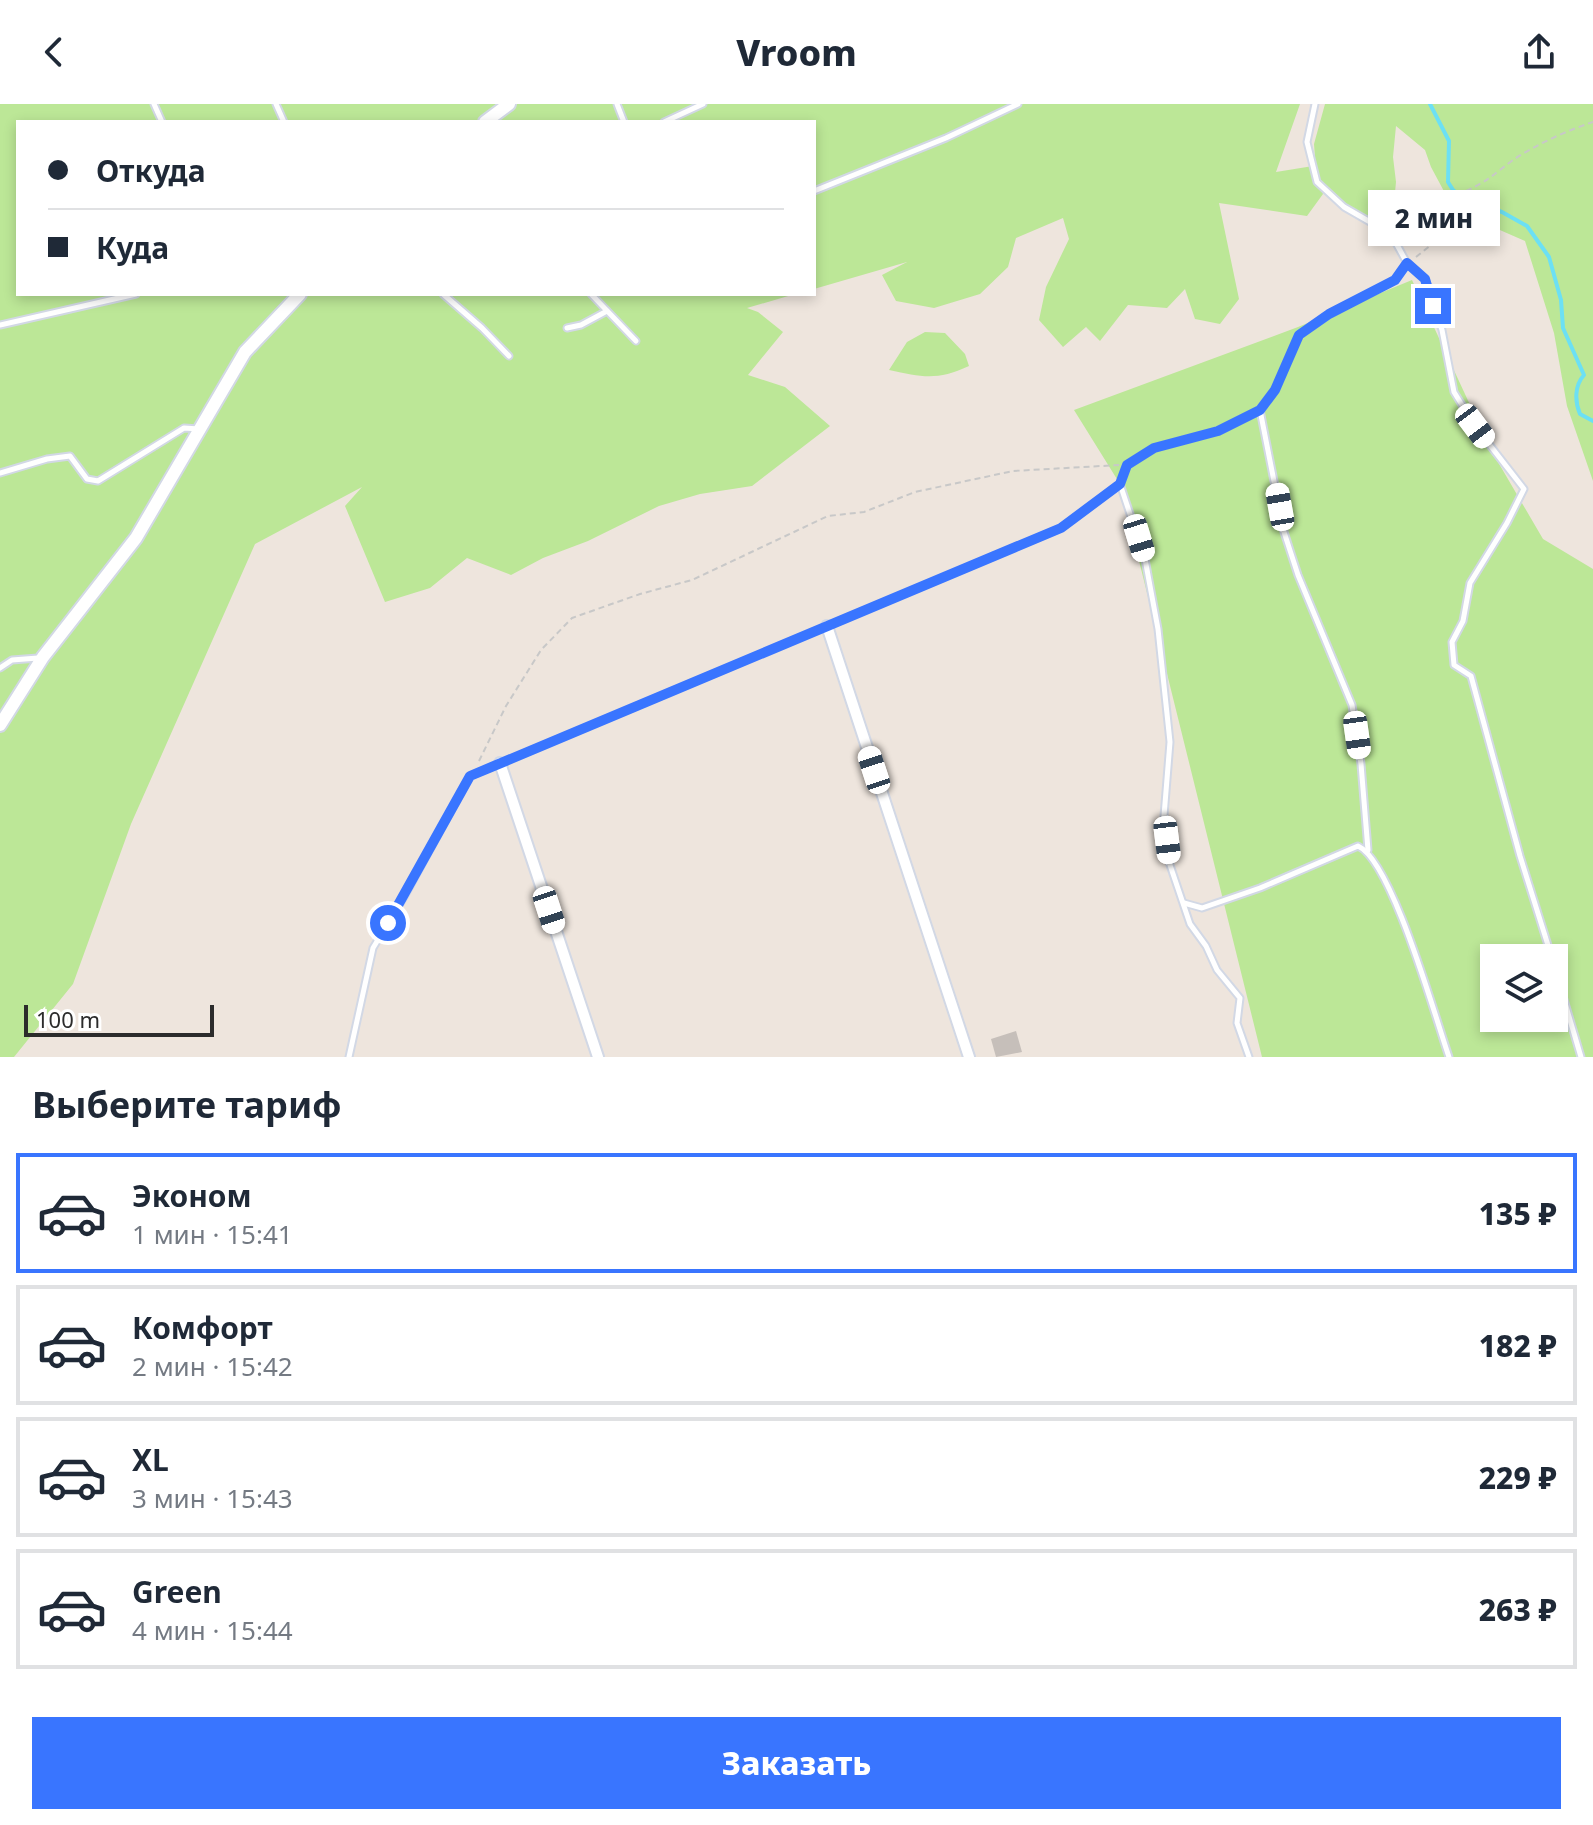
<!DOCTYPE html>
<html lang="ru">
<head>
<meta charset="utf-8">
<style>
	:root { --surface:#fff; --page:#f2f2f3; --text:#1f2937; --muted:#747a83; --line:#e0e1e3; --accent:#3975ff }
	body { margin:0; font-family:"Noto Sans",sans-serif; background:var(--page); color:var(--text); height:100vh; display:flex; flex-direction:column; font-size:30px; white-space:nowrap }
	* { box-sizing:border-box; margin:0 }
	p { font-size:26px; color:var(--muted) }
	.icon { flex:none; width:44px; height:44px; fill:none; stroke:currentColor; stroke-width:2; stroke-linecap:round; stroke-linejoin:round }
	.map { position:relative; height:953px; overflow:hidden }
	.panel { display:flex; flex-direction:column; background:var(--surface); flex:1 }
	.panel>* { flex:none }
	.hud { position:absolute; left:16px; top:16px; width:800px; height:176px; border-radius:0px; box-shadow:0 4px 12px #0003; display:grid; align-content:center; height:176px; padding:0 32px; background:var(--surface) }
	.tools { position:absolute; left:1480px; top:840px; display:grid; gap:16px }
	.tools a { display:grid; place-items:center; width:88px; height:88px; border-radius:0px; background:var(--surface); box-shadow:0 4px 12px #0003; font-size:40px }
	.scale { position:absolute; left:24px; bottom:20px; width:190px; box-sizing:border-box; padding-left:8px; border:4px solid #2c2c2c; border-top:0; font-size:22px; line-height:28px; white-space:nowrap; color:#2c2c2c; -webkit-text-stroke:6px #fff; paint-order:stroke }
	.end { position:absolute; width:36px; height:36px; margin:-18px; border:10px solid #3975ff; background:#fff; box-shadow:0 0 0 4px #fff }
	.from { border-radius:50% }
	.bubble { position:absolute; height:56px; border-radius:0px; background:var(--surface); box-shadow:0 4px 12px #0003; font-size:26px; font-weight:800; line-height:56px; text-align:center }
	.car { position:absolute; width:24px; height:48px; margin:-24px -12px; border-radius:10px; box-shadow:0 0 6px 2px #0007; background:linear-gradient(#fff 24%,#345 0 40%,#fff 0 76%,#345 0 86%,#fff 0) }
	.hud b { display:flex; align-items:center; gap:28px; height:76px; font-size:30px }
	.hud b+b { border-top:2px solid var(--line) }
	.hud i { width:20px; height:20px; background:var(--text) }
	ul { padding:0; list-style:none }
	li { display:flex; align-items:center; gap:24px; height:120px; margin:0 16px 12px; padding:0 16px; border:4px solid var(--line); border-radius:0px }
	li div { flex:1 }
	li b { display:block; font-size:30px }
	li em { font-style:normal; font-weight:800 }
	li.active { border-color:var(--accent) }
	li>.icon { width:72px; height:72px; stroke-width:1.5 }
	h2 { padding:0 32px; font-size:36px; line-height:96px }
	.primary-button { display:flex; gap:16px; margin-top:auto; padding:16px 32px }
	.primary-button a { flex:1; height:92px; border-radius:0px; background:var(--accent); color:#fff; font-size:32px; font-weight:800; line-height:92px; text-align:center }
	header { display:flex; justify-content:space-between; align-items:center; height:104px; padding:0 32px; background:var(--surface); font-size:36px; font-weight:800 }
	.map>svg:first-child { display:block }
	.green { fill:#bce797; fill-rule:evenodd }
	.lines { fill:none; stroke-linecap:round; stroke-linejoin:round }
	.stream { stroke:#6ce0f4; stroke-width:4 }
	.building { fill:#c6bfba }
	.service-casing { stroke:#d2d8e5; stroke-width:9 }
	.minor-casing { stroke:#d2d8e5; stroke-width:14 }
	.tertiary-casing { stroke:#d2d8e5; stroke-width:16 }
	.path { stroke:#c8c8c8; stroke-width:2; stroke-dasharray:6 4; stroke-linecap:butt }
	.service { stroke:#fff; stroke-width:5 }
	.minor { stroke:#fff; stroke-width:10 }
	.tertiary { stroke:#fff; stroke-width:12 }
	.route { stroke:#3975ff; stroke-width:10 }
</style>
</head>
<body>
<header><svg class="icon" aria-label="back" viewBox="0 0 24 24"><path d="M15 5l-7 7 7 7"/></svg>Vroom<svg class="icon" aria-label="share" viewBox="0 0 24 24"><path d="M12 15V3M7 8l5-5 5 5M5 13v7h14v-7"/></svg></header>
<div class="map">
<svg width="1593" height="953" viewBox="0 0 1593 953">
	<rect width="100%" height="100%" fill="#eee5dd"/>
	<g class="green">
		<path d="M0 0H1300L1276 68 1313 62 1316 67 1314 40 1325 0H1593V377L1567 302 1554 229 1525 137 1454 106 1431 63 1425 46 1396 22 1393 53 1396 78 1393 109 1368 117 1320 80 1323 90 1307 112 1219 99 1239 195 1220 220 1195 215 1185 185 1167 204 1128 201 1100 237 1086 223 1063 243 1039 216 1046 183 1069 135 1063 114 1016 134 1008 163 980 190 934 204 896 197 882 171 907 158 814 185V18H18V190H795L747 204 758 208 783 228 748 271 785 283 830 322 752 382 700 390 659 402 588 437 543 454 511 471 467 454 430 484 385 498 345 402 362 383 255 440 131 720 73 880 14 953H0Z"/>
		<path d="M1412 176 1491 346 1543 435 1593 465V953H1262L1120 380 1074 306 1298 223ZM1494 854H1554V914H1494Z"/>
		<path d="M925 228 945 229 965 250 969 262C937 277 922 273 889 266L907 238Z"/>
	</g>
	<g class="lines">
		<path class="stream" d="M1430 0 1449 37 1448 78 1453 86 1464 96 1502 108 1527 122 1549 153 1561 196 1563 224 1584 271C1574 282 1575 298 1580 310L1593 317"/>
	</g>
	<path class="building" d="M1016 927 1022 948 996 953 991 935Z"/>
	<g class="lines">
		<defs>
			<g id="service">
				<path d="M154 0 162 18"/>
				<path d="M276 0 284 18"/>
				<path d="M617 0 624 18"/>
				<path d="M1315 0 1307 38 1317 78 1344 103 1391 130 1407 159 1425 175 1442 226 1454 288 1475 322 1524 385 1507 419 1470 479 1463 517 1452 538 1454 561 1471 572 1520 752 1552 854"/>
				<path d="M664 18 703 0"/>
				<path d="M814 87 946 34 1018 0"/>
				<path d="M443 190 482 224 509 252"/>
				<path d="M591 190 636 237"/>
				<path d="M0 221 136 190"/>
				<path d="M567 224 581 221 607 207"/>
				<path d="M1260 306 1284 428 1298 471 1352 601 1361 660 1368 746"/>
				<path d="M0 369 47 355 70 352 87 375 98 377 184 324 199 325"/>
				<path d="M0 564 12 556 38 554"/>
				<path d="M1184 799 1202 804 1260 784 1358 742C1392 757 1435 913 1449 953"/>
				<path d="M1554 862 1581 953"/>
				<path d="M349 953 373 844 404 793 470 672 1061 424 1120 380"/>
				<path d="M1249 953 1237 919 1240 894 1217 866 1206 842 1190 820 1170 761 1164 712 1170 638 1158 525 1145 455 1120 380 1127 361 1154 344 1218 327 1260 306 1275 286 1299 231 1329 210 1395 176 1407 159"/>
			</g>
			<g id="minor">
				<path d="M827 522 969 953"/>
				<path d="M500 659 598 953"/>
			</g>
			<g id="tertiary">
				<path d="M485 18 509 0"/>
				<path d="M0 621 43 553 136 434 245 248 300 190"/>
			</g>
		</defs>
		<use href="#service" class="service-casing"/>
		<use href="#minor" class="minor-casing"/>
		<use href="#tertiary" class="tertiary-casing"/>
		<g class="path">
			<path d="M1466 87C1488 77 1494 70 1513 56 1537 40 1566 27 1593 18"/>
			<path d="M1394 121 1434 88"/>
			<path d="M1416 153 1431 141 1453 112"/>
			<path d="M479 657 506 602 541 546 572 514 640 490 692 476 828 412 864 408 915 388 1013 367 1119 361"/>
		</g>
		<use href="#service" class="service"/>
		<use href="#minor" class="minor"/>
		<use href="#tertiary" class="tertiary"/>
	</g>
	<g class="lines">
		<path class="route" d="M388 819 470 672 1061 424 1120 380 1127 361 1154 344 1218 327 1260 306 1275 286 1299 231 1329 210 1395 176 1407 159 1425 175 1433 202"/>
	</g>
</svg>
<div class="tools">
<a><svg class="icon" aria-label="layers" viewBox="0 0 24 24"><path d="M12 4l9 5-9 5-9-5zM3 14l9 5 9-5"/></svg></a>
</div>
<div class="scale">100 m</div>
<i class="end from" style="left:388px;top:819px"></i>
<i class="end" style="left:1433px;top:202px"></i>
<div class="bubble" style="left:1368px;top:86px;width:132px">2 мин</div>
<i class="car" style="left:1475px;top:322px;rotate:143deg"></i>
<i class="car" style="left:1280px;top:403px;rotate:350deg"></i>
<i class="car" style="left:1139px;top:434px;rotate:163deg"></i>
<i class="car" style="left:1357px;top:631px;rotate:172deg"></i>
<i class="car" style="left:874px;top:666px;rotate:342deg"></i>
<i class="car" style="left:1167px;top:736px;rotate:173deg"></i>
<i class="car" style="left:549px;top:806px;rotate:162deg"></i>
<div class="hud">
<b><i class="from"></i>Откуда</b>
<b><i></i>Куда</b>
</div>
</div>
<section class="panel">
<h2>Выберите тариф</h2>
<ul>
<li class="active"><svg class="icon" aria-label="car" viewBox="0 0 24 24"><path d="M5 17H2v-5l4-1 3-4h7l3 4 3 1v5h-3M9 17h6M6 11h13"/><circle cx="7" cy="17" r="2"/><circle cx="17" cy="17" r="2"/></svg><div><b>Эконом</b><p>1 мин · 15:41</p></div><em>135 ₽</em></li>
<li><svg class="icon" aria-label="car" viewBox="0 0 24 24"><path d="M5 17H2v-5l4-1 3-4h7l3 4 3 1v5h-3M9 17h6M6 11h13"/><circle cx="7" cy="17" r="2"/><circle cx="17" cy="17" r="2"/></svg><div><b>Комфорт</b><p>2 мин · 15:42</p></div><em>182 ₽</em></li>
<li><svg class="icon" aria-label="car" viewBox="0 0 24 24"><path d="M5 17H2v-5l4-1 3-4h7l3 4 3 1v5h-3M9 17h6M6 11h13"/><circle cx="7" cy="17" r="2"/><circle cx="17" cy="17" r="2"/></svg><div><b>XL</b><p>3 мин · 15:43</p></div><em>229 ₽</em></li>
<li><svg class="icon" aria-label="car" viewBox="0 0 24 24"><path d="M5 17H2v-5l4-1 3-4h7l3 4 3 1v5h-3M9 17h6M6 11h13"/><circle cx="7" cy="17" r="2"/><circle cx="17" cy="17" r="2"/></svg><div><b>Green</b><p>4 мин · 15:44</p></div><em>263 ₽</em></li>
</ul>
<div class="primary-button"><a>Заказать</a></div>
</section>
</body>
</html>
